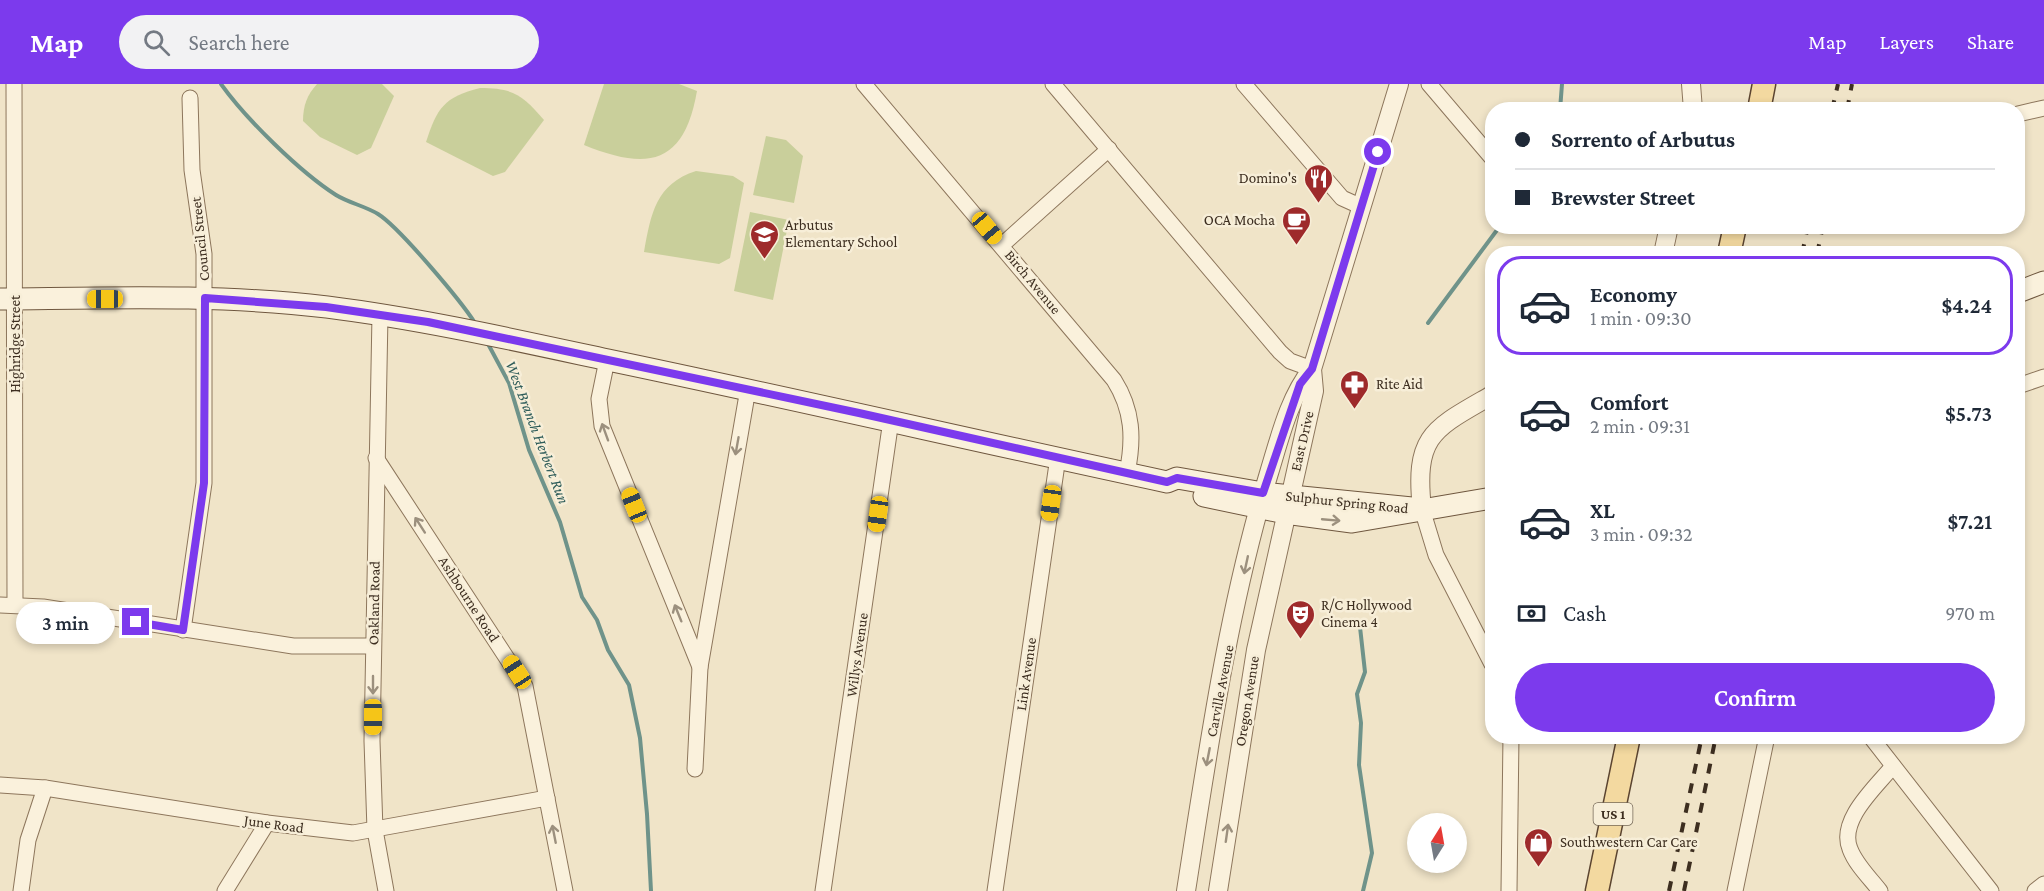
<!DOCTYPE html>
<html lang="en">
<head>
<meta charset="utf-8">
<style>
	:root { --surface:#fff; --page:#f2f2f3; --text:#1f2937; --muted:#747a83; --line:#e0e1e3; --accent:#7c3aed }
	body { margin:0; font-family:"Crimson Pro",serif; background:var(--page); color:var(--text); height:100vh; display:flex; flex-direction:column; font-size:22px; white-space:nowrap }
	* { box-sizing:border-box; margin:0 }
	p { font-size:20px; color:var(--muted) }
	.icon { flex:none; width:33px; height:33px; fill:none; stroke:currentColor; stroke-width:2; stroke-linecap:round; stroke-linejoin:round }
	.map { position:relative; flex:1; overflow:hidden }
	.panel { position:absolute; left:1485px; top:162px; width:540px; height:498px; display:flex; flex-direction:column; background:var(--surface); border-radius:24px; box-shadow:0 3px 9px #0003 }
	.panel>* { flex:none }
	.guide { position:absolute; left:1485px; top:18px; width:540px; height:132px; border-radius:24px; box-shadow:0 3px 9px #0003; display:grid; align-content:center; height:132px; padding:0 30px; background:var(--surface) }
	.needle { width:39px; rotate:11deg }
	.tools { position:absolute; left:1407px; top:729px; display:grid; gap:12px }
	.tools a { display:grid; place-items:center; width:60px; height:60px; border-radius:50%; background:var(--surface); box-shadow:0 3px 9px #0003; font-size:30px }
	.end { position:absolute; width:27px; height:27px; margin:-14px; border:8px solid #7c3aed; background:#fff; box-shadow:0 0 0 3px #fff }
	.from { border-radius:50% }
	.bubble { position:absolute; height:42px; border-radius:21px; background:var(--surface); box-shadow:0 3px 9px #0003; font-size:20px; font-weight:600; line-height:42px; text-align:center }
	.car { position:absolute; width:18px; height:36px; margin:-18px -9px; border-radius:8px; box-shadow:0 0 4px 2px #0007; background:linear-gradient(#f5c518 24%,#345 0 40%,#f5c518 0 76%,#345 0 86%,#f5c518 0) }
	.guide b { display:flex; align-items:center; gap:21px; height:57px; font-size:22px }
	.guide b+b { border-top:2px solid var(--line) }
	.guide i { width:15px; height:15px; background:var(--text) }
	ul { padding:10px 0 0; list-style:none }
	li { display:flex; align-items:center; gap:18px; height:99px; margin:0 12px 9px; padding:0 18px; border:3px solid transparent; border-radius:24px }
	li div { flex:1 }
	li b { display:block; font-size:22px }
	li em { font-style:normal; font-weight:600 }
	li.selected { border-color:var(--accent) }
	li>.icon { width:54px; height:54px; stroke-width:1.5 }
	.pay { display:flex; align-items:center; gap:15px; height:66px; padding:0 30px; font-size:22px }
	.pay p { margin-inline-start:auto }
	.cta { display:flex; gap:12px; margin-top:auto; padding:12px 30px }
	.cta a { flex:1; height:69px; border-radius:36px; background:var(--accent); color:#fff; font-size:24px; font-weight:600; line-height:69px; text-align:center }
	header { display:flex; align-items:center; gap:36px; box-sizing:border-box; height:84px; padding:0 30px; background:var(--accent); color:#fff }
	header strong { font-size:28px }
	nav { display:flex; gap:33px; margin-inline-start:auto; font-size:21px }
	.search { width:420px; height:54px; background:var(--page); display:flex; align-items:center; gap:15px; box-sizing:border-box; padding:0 21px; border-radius:33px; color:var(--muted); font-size:22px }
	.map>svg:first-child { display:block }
	.green { fill:#c9cf9b }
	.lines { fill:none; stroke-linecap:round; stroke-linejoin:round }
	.stream { stroke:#6f938a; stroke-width:4 }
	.minor-casing { stroke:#8d765c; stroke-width:17 }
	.tertiary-casing { stroke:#8d765c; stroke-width:20 }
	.secondary-casing { stroke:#6f573f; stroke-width:23 }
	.primary-casing { stroke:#5b4430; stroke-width:25 }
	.minor { stroke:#faf1dc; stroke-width:15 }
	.tertiary { stroke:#faf1dc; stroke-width:18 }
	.secondary { stroke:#faf1dc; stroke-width:21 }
	.primary { stroke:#f3d9a0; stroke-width:22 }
	.rail { stroke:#3d2e20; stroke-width:4; stroke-dasharray:10 10; stroke-linecap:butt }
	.oneway { stroke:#9c907e }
	.route { stroke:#7c3aed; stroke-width:8 }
	.labels { text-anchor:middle; stroke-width:5; stroke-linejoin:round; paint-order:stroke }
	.shield { fill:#f7eed8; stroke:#756857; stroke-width:1.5 }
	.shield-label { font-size:14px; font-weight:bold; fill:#3d2e20 }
	.poi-label { font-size:15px; fill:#3d2e20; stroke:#f7eed8; text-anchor:start }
	.street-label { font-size:15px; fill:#3d2e20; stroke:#f7eed8 }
	.water-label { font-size:16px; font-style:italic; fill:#2f5d5a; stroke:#f7eed8 }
</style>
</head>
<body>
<header>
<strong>Map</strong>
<div class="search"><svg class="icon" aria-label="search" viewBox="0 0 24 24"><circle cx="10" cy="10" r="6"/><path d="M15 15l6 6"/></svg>Search here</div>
<nav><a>Map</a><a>Layers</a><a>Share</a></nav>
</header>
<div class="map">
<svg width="2044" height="807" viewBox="0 0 2044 807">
	<rect width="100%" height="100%" fill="#f0e4c8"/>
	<g class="green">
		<path d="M317 0H382L394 12 371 64 357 71 320 53 303 37C303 22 307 11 317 0Z"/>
		<path d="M604 0H679L697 7C684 81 648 87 584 61Z"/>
		<path d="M480 4C513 4 523 11 544 36L505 88 493 92 426 58C437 24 444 13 480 4Z"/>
		<path d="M766 52 786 56 803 72 794 119 753 111Z"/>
		<path d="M696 87 733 92 744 99 730 174 719 180 644 168C651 129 656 100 696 87Z"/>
		<path d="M750 128 789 136 773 216 734 207Z"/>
	</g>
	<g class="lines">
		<g class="stream">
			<path d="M221 0C246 35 300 88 336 111 349 119 365 122 378 130 399 143 461 217 475 239"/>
			<path d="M1560 26 1562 0"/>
			<path d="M1428 239 1500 142"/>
			<path d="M487 258 509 299 529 366 560 438 582 513 597 536 608 566 629 601 640 654 647 730 651 807"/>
			<path d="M1360 543 1365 588 1357 610 1361 639 1359 681 1372 769 1363 807"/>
		</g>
		<defs>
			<g id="minor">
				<path d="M14 0 15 520"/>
				<path d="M864 0 1114 296C1133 326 1134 355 1127 389"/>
				<path d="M1053 0 1280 268 1290 277 1312 285"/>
				<path d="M1244 0 1342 114 1362 123"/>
				<path d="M1429 0 1492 74"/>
				<path d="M2018 30 2044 24"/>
				<path d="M1002 161 1109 65"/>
				<path d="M380 231 372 657 375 746 386 807"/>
				<path d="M607 276 599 315 602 342 700 583"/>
				<path d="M2018 302 2044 293"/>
				<path d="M376 374 525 602 565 807"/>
				<path d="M1422 425 1436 471 1492 580"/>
				<path d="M0 521 43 523 293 562H373"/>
				<path d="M183 546 204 399V170L192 86 190 14"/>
				<path d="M1870 652 1991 807"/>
				<path d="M695 685 700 583 748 305"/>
				<path d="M0 701 45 704 267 739 353 749 547 714"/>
				<path d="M21 807 28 756 45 704"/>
				<path d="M225 807 267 739"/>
				<path d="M823 807 891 336"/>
				<path d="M995 807 1058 373"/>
				<path d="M1509 807 1511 652"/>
				<path d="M1735 807 1767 652"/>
				<path d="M1880 807C1870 794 1856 781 1850 765 1838 736 1876 703 1893 682"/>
				<path d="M2035 807 2044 800"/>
			</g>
			<g id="tertiary">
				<path d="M1691 0 1693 26"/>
				<path d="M1663 170 1669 142"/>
				<path d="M1422 425C1414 351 1433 345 1492 311"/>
				<path d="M1186 807C1208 667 1228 524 1269 389 1280 353 1289 314 1312 285"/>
				<path d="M1218 807 1256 566 1314 307 1312 285 1399 0"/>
			</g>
			<g id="secondary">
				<path d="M2018 208 2044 198"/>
				<path d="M0 215C109 214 219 210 327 223 422 235 515 256 608 276 795 315 980 358 1167 398L1177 394 1263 409 1422 425"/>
				<path d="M1204 412 1285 429 1352 438 1492 414"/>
			</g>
			<g id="primary">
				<path d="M1759 26 1764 0"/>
				<path d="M1729 170 1735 142"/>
				<path d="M1597 807 1629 652"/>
			</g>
		</defs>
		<use href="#minor" class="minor-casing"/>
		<use href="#tertiary" class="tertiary-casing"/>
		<use href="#secondary" class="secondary-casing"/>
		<use href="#primary" class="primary-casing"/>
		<use href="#minor" class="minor"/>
		<use href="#tertiary" class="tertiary"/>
		<use href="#secondary" class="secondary"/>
		<use href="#primary" class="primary"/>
		<g class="rail">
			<path d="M1832 26 1838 0"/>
			<path d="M1847 26 1852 0"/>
			<path d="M1802 170 1808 142"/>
			<path d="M1817 170 1823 142"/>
			<path d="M1669 807 1702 652"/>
			<path d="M1684 807 1716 652"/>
		</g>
	</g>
	<defs><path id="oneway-shaft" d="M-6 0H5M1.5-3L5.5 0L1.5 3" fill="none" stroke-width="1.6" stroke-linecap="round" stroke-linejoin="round" transform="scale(1.5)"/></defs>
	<g class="oneway">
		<use href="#oneway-shaft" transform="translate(605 348) rotate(-110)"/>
		<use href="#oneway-shaft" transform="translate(737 362) rotate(100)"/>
		<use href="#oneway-shaft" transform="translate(1331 436) rotate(5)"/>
		<use href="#oneway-shaft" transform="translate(420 441) rotate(-123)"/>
		<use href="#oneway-shaft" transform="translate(1246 481) rotate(102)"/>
		<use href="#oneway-shaft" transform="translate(678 529) rotate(-112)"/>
		<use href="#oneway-shaft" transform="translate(373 601) rotate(90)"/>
		<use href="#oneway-shaft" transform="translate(1208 673) rotate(101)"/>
		<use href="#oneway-shaft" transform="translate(1227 749) rotate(-82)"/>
		<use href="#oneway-shaft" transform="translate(554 750) rotate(-101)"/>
	</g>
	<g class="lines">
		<path class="route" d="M136 538 183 546 204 399 205 214 326 223 428 238 859 329 1167 398 1177 394 1263 409 1300 300 1312 285 1378 68"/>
	</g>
	<defs>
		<symbol id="restaurant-pin" viewBox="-11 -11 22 30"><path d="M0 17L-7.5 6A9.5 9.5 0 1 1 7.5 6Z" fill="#9e2a2b" stroke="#f7eed8"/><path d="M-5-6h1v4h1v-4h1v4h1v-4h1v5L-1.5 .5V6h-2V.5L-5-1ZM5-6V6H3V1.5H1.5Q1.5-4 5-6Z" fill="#fff"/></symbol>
		<symbol id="cafe-pin" viewBox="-11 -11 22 30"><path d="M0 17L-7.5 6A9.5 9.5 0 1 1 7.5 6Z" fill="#9e2a2b" stroke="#f7eed8"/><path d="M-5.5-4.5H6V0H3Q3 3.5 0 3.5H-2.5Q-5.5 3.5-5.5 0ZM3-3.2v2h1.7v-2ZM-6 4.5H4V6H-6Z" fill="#fff"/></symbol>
		<symbol id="school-pin" viewBox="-11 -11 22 30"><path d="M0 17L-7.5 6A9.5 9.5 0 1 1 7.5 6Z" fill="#9e2a2b" stroke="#f7eed8"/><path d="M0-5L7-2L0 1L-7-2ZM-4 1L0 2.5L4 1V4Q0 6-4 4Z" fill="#fff"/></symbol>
		<symbol id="pharmacy-pin" viewBox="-11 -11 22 30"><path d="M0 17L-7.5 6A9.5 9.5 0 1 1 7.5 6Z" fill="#9e2a2b" stroke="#f7eed8"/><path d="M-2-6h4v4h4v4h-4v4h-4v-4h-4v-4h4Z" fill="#fff"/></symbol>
		<symbol id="theatre-pin" viewBox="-11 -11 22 30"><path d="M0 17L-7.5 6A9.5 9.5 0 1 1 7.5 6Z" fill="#9e2a2b" stroke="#f7eed8"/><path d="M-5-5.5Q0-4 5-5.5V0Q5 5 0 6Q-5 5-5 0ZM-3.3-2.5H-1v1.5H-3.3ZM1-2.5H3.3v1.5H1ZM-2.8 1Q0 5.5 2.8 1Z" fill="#fff"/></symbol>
		<symbol id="shop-pin" viewBox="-11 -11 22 30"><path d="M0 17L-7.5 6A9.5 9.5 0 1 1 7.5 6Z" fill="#9e2a2b" stroke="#f7eed8"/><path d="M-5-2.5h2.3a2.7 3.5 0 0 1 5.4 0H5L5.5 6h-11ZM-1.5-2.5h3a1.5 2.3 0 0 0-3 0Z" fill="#fff"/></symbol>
	</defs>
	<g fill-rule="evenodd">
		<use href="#restaurant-pin" x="1302" y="78" width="33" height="45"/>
		<use href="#cafe-pin" x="1280" y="120" width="33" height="45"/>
		<use href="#school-pin" x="748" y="134" width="33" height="45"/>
		<use href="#pharmacy-pin" x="1338" y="284" width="33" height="45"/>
		<use href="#theatre-pin" x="1284" y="514" width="33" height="45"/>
		<use href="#shop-pin" x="1522" y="742" width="33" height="45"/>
	</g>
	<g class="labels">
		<rect class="shield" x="1593.5" y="719" width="39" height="22" rx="4.5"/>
		<g class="shield-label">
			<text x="1613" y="735">US 1</text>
		</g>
		<g class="poi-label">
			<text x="1297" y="99" text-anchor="end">Domino's</text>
			<text x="1275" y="141" text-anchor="end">OCA Mocha</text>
			<text x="785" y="146">Arbutus<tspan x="785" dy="17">Elementary School</tspan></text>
			<text x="1376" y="305">Rite Aid</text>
			<text x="1321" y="526">R/C Hollywood<tspan x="1321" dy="17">Cinema 4</tspan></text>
			<text x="1560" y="763">Southwestern Car Care</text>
		</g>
		<g class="street-label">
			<text transform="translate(200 155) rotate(-96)" y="5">Council Street</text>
			<text transform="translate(1033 198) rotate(50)" y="5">Birch Avenue</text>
			<text transform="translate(15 260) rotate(-90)" y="5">Highridge Street</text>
			<text transform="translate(1302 357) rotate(-77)" y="5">East Drive</text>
			<text transform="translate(1347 418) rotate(6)" y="5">Sulphur Spring Road</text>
			<text transform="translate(469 515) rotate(57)" y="5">Ashbourne Road</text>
			<text transform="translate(374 519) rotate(-89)" y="5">Oakland Road</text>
			<text transform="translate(857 571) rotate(-82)" y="5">Willys Avenue</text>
			<text transform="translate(1026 590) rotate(-82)" y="5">Link Avenue</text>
			<text transform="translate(1220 607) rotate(-79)" y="5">Carville Avenue</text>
			<text transform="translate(1247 617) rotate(-81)" y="5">Oregon Avenue</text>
			<text transform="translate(274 740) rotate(8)" y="5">June Road</text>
		</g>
		<g class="water-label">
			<text transform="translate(538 348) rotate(69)" y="6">West Branch Herbert Run</text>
		</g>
	</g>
</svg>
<div class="tools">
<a><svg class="needle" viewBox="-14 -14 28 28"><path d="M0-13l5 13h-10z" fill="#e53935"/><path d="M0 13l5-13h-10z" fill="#747a83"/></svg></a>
</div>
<i class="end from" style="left:1378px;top:68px"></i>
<i class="end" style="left:136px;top:538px"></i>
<div class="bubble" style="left:16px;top:518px;width:99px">3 min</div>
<i class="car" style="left:987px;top:144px;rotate:140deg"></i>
<i class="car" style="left:105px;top:215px;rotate:270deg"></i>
<i class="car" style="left:1051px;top:419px;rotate:188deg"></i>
<i class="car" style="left:634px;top:421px;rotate:338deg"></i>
<i class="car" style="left:878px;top:430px;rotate:188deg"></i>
<i class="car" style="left:517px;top:588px;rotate:327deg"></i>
<i class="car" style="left:373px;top:633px;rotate:180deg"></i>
<div class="guide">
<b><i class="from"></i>Sorrento of Arbutus</b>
<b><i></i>Brewster Street</b>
</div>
<section class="panel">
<ul>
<li class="selected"><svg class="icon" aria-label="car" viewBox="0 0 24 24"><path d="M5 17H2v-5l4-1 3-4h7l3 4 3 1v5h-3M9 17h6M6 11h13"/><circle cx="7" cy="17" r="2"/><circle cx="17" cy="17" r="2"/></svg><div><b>Economy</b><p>1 min · 09:30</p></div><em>$4.24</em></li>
<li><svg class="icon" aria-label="car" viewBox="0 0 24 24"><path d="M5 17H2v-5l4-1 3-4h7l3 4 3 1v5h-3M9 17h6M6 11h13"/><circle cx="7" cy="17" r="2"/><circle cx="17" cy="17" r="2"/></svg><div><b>Comfort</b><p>2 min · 09:31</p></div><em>$5.73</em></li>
<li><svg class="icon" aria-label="car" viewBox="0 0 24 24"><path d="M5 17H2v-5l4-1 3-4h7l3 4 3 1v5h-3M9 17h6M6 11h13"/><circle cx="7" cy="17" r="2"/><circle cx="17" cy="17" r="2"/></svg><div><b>XL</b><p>3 min · 09:32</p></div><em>$7.21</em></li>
</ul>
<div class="pay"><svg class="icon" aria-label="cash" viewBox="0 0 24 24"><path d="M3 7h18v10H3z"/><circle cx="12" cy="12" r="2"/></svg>Cash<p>970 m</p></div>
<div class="cta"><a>Confirm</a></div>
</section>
</div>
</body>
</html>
